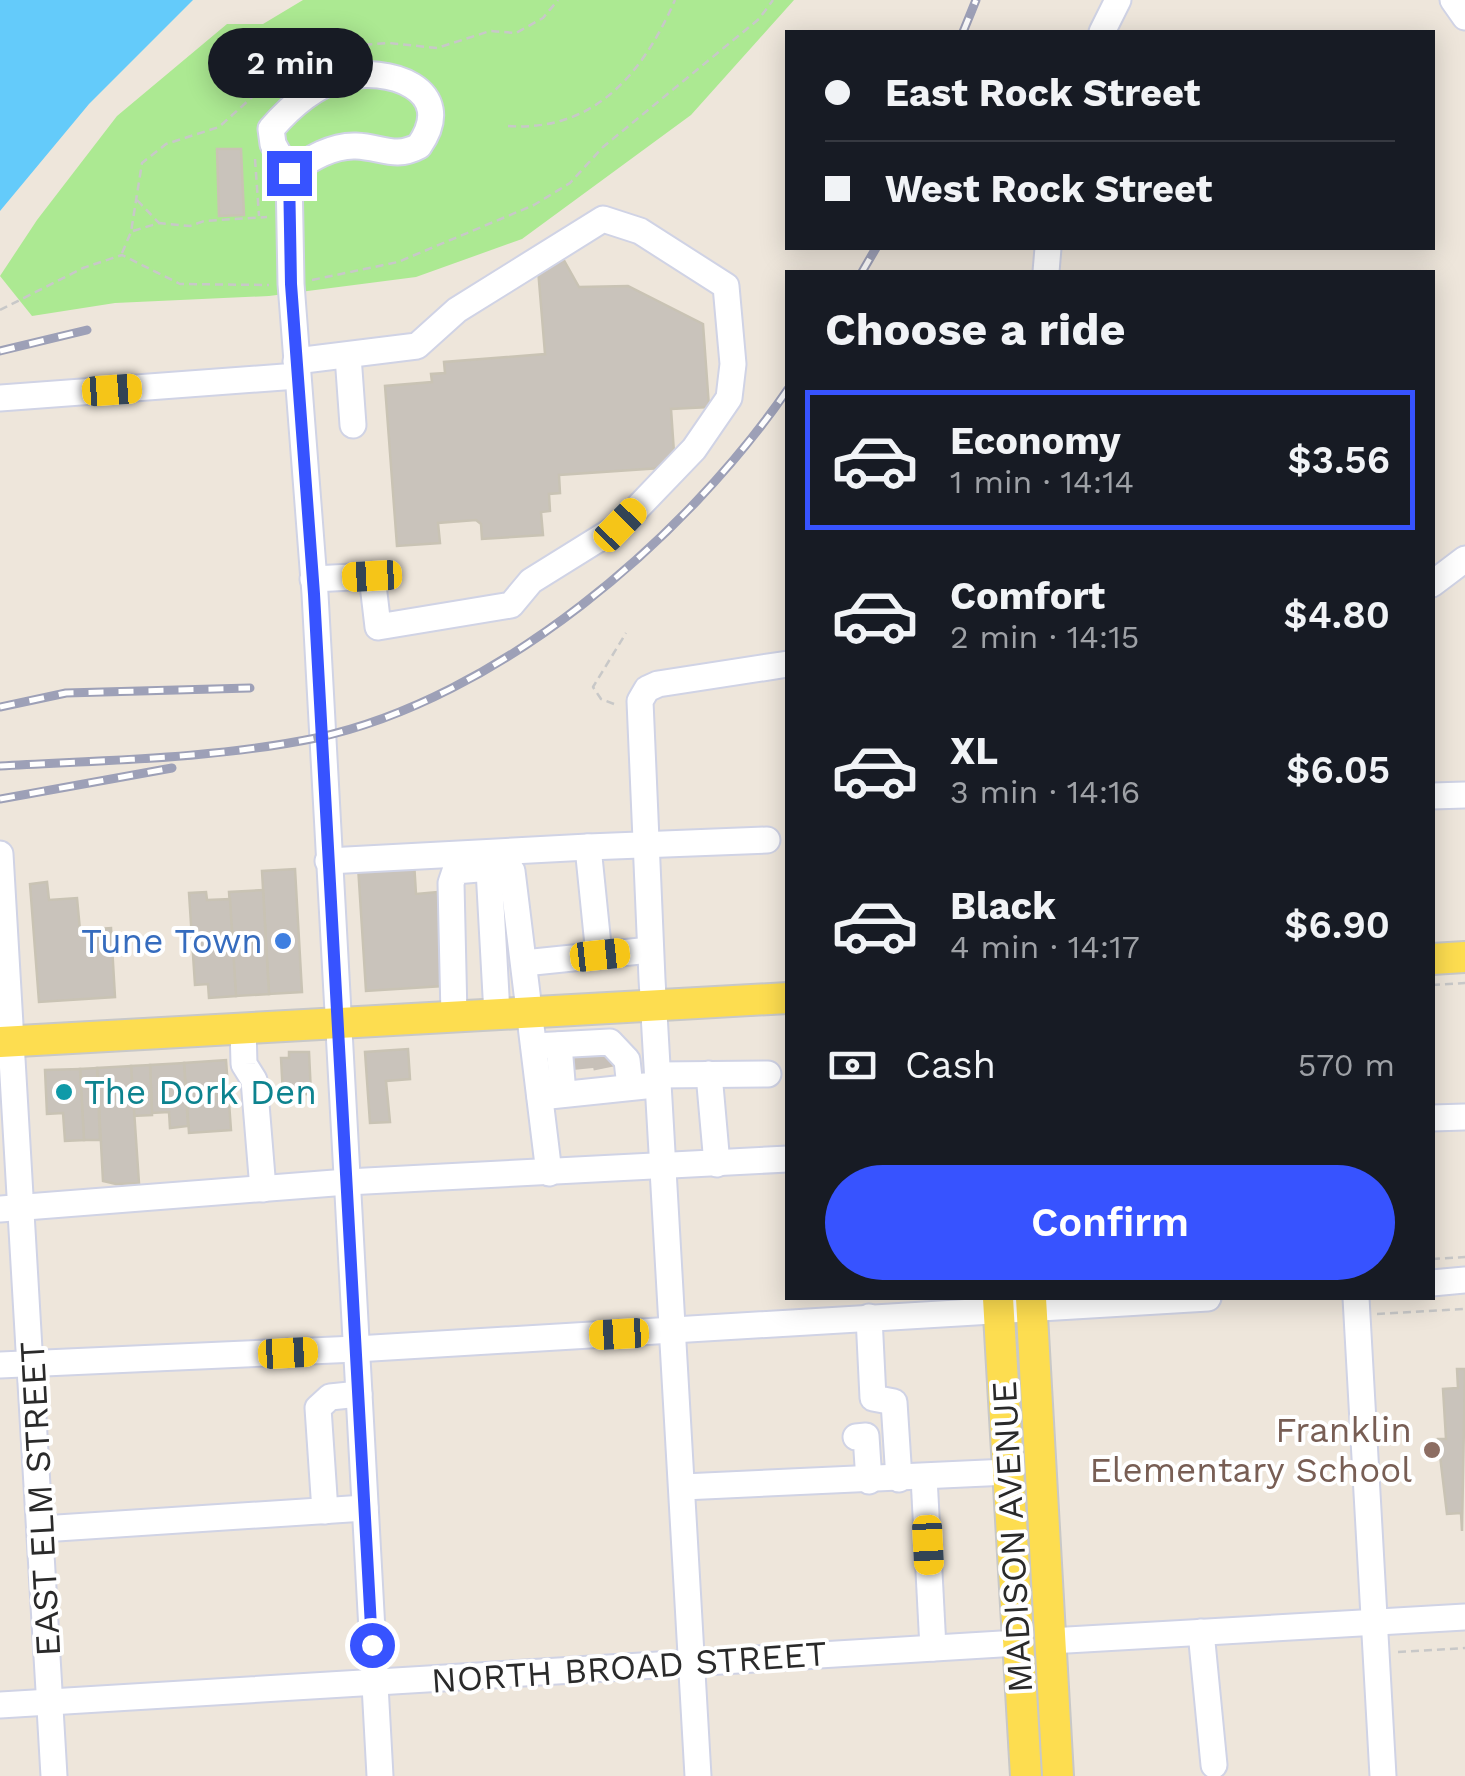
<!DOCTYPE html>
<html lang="en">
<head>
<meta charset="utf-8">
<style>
	:root { --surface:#171b24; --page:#242831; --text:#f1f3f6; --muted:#9ea1a6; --line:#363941; --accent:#3753ff }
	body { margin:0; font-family:"Work Sans",sans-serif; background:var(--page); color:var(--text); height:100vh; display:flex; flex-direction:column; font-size:38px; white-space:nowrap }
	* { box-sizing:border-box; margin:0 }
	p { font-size:32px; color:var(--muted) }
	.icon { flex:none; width:55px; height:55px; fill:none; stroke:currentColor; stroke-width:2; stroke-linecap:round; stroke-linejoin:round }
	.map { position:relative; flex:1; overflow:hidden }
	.drawer { position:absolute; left:785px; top:270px; width:650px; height:1030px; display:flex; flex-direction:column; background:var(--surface); border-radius:0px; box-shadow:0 5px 25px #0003 }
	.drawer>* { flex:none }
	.banner { position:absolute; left:785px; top:30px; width:650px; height:220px; border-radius:0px; box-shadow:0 5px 25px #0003; display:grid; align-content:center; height:220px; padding:0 40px; background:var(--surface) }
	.end { position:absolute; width:45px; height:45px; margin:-22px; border:12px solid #3753ff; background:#fff; box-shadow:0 0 0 5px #fff }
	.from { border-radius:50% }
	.bubble { position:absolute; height:70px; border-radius:35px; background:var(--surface); box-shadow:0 5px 25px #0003; font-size:32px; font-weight:600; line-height:70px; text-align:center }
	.car { position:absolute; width:30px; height:60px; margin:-30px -15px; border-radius:12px; box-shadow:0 0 8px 2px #0007; background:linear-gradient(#f5c518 24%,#345 0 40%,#f5c518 0 76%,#345 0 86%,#f5c518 0) }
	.banner b { display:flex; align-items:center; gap:35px; height:95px; font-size:38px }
	.banner b+b { border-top:2px solid var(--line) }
	.banner i { width:25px; height:25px; background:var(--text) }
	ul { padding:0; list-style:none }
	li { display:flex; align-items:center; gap:30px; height:140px; margin:0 20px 15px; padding:0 20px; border:5px solid transparent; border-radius:0px }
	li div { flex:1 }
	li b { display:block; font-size:38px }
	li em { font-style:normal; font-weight:600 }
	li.on { border-color:var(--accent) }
	li>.icon { width:90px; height:90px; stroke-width:1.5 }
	h2 { padding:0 40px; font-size:45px; line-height:120px }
	.pay { display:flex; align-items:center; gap:25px; height:110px; padding:0 40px; font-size:38px }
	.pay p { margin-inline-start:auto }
	.button { display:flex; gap:20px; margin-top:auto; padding:20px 40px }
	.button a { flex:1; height:115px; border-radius:60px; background:var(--accent); color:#fff; font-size:40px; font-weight:600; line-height:115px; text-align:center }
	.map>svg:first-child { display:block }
	.green { fill:#ace992 }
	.water { fill:#64cbfa }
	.building { fill:#c9c3bb; stroke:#c9c3b4; stroke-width:2.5 }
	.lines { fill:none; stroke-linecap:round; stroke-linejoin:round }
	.minor-tunnel { stroke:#c7c0b8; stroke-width:25; stroke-dasharray:25 12; stroke-linecap:butt }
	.minor-casing { stroke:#d0d3e5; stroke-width:29 }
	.major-casing { stroke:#c8c8c8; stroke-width:34 }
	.path { stroke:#c8c8c8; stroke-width:2.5; stroke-dasharray:8 5; stroke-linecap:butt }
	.minor { stroke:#fff; stroke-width:25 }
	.major { stroke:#fddd50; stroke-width:30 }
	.rail-casing { stroke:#9da0b7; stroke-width:9 }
	.rail { stroke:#fff; stroke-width:5; stroke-dasharray:15; stroke-linecap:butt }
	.route { stroke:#3753ff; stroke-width:12 }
	.shop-dot { fill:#3f7fe0; stroke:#fff; stroke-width:4 }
	.culture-dot { fill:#0f9aa8; stroke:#fff; stroke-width:4 }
	.education-dot { fill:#8d6e63; stroke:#fff; stroke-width:4 }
	.labels { text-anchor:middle; stroke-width:8; stroke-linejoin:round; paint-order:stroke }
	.shop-label { font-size:35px; fill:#366cbe; stroke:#fff; text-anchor:end }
	.culture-label { font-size:35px; fill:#0d838f; stroke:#fff; text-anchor:start }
	.education-label { font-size:35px; fill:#785e54; stroke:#fff; text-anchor:end }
	.street-label { font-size:35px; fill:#2a2a2a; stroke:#fff }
</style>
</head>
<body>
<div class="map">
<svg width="1465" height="1776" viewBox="0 0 1465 1776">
	<rect width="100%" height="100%" fill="#eee6db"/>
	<path class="green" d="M303 0H794L691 115 522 239 416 277 269 296 115 303 32 316 0 276 37 220 117 116 227 24H263Z"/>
	<path class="water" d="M0 0H193L89 104 0 211Z"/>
	<g class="building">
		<path d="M217 149H241L244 215 219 216Z"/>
		<path d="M561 255 579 287 628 286 703 324 709 407 671 409 675 467 559 475 560 493 549 494 550 511 541 512 543 535 482 539 481 524 476 520 438 523 440 543 397 546 385 386 432 382 431 374 445 373 444 362 545 354 538 269Z"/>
		<path d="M414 862 416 894 437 892 443 986 366 991 358 866Z"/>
		<path d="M295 869 302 992 269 994 262 871Z"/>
		<path d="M47 882 49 900 77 898 80 930 111 928 115 997 39 1002 30 884Z"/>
		<path d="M263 890 269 994 236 996 229 892Z"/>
		<path d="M206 892 207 900 230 899 236 996 209 998 208 984 195 985 189 893Z"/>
		<path d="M408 1049 410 1079 386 1081 390 1122 370 1123 365 1052Z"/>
		<path d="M289 1052H309L311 1094 283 1095 281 1058H289Z"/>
		<path d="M226 1060 231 1130 189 1133 184 1063Z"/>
		<path d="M184 1063 188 1126 170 1128 169 1112 152 1113 150 1065Z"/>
		<path d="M150 1065 152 1115 133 1116 131 1066Z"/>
		<path d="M131 1066 139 1183 116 1184 103 1181 97 1068Z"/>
		<path d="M97 1068 100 1140H84L80 1069Z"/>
		<path d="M80 1069 84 1140 65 1141 63 1113 47 1114 45 1070Z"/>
		<path d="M1457 1369H1465L1462 1531 1461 1513 1447 1514 1438 1439H1446L1443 1389 1458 1388Z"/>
	</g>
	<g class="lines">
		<g class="minor-tunnel">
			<path d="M602 1049 606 1068"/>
			<path d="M581 1050 583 1069"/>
		</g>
		<defs>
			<g id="minor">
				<path d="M1453 0 1465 17"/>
				<path d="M1102 32 1118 0"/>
				<path d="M289 173 273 144 271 129C290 107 312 87 341 78 387 65 459 89 419 146 395 159 382 147 356 146 331 145 309 160 289 173L291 284 315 594 380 1776"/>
				<path d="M1046 272 1048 248"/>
				<path d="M348 356 353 425"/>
				<path d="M296 361 417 346 457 310 603 219 640 231 726 286 733 364 729 398 694 449 621 525 531 581 511 605 378 627 372 576 313 579"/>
				<path d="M0 398 297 376"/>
				<path d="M1432 584 1465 559"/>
				<path d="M1432 796 1465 795"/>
				<path d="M0 854 54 1776"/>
				<path d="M328 861 588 847"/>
				<path d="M489 869 497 1014"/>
				<path d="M599 955 588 847 767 840"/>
				<path d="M524 963 650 950"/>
				<path d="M454 1016 451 883 455 871 502 867 512 871 549 1173"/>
				<path d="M243 1027 244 1064 254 1080 263 1189"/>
				<path d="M559 1045 563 1094"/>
				<path d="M534 1046 610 1042 627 1060 630 1087"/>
				<path d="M709 1074 717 1164"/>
				<path d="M658 1075 768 1074"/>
				<path d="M540 1097 645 1086"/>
				<path d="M1432 1118 1465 1117"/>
				<path d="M0 1209 347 1182 788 1159"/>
				<path d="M1432 1283 1465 1280"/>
				<path d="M1356 1298 1383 1776"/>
				<path d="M869 1317 873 1398 894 1402 899 1479"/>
				<path d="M0 1365 356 1349 1208 1298"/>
				<path d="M856 1437 866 1436 869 1481"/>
				<path d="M924 1477 933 1648"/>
				<path d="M683 1487 1008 1472"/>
				<path d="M325 1511 318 1408 330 1397 359 1394"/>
				<path d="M42 1529 365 1508"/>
				<path d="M1201 1632 1214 1765"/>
				<path d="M1050 1641 1465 1617"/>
				<path d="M0 1705 1018 1643"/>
				<path d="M698 1776 652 979 640 701 647 689 658 684 788 664"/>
			</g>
			<g id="major">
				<path d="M1432 959 1465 957"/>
				<path d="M0 1042 788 998"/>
				<path d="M998 1298 1026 1776"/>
				<path d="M1031 1298 1058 1776"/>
			</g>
		</defs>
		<use href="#minor" class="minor-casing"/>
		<use href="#major" class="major-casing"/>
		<g class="path">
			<path d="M508 126C595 132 643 73 675 0"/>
			<path d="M255 159 259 216"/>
			<path d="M137 200 159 223"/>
			<path d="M133 231 159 223 190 226 204 221 267 217"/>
			<path d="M122 253 131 232 142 163 166 144 219 127 270 81 330 47 389 43 437 48 490 31 516 33 543 18 558 0"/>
			<path d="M312 280 398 262 534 205 570 183 603 147 759 19 773 0"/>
			<path d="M0 310 83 268 122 255 180 284 269 285"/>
			<path d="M614 704 601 699 593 687 626 633"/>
			<path d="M1432 985 1465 983"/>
			<path d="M1432 1259 1465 1257"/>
			<path d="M1377 1314 1465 1309"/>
			<path d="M1398 1652 1465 1648"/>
		</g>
		<use href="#minor" class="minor"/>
		<use href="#major" class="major"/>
		<defs>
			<g id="rail">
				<path d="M963 32 976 0"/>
				<path d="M862 272 876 248"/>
				<path d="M0 351 87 330"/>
				<path d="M0 707 66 693 250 688"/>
				<path d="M0 766C105 760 213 759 316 738 498 699 685 539 788 389"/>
				<path d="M0 799 172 768"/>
			</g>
		</defs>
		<use href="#rail" class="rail-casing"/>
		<use href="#rail" class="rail"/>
	</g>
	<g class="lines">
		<path class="route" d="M289 173 291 284 314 594 372 1645"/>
	</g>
	<circle class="shop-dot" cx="283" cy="941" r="10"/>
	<circle class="culture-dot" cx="64" cy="1092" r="10"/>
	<circle class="education-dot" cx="1432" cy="1450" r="10"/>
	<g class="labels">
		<g class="shop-label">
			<text x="263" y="953">Tune Town</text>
		</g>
		<g class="culture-label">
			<text x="84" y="1104">The Dork Den</text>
		</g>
		<g class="education-label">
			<text x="1412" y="1442">Franklin<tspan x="1412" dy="40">Elementary School</tspan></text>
		</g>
		<g class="street-label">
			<text transform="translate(40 1499) rotate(-93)" y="12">EAST ELM STREET</text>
			<text transform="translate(1012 1537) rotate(-93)" y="12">MADISON AVENUE</text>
			<text transform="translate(629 1667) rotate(-4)" y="12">NORTH BROAD STREET</text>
		</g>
	</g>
</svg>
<i class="end from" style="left:372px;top:1645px"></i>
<i class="end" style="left:289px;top:173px"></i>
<div class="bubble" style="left:208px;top:28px;width:165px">2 min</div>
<i class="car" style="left:112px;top:390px;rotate:86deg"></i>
<i class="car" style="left:620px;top:525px;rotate:44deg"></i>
<i class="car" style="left:372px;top:576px;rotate:267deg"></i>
<i class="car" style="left:600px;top:955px;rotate:84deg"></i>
<i class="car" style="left:619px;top:1334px;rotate:267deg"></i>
<i class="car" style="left:288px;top:1353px;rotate:87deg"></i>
<i class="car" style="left:928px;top:1545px;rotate:177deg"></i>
<div class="banner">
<b><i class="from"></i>East Rock Street</b>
<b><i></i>West Rock Street</b>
</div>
<section class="drawer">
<h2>Choose a ride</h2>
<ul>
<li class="on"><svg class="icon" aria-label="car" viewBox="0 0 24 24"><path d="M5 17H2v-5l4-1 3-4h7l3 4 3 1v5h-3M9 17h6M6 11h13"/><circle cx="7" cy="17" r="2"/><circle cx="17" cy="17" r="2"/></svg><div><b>Economy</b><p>1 min · 14:14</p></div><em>$3.56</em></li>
<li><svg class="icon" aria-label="car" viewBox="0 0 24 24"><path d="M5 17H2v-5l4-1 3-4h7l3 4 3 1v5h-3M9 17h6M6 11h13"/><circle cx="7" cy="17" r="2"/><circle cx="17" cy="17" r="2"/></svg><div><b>Comfort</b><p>2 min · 14:15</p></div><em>$4.80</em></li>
<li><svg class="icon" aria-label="car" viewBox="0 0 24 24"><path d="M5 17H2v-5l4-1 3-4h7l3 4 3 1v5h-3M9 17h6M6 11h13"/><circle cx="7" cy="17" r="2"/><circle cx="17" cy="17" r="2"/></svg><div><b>XL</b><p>3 min · 14:16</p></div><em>$6.05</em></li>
<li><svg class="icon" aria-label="car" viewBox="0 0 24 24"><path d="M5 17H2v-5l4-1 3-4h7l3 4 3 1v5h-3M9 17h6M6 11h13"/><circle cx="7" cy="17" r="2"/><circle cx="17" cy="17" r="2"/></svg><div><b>Black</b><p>4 min · 14:17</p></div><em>$6.90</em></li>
</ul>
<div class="pay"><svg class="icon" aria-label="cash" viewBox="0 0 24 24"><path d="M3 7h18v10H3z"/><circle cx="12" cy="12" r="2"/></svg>Cash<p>570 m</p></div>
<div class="button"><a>Confirm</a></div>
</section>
</div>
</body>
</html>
